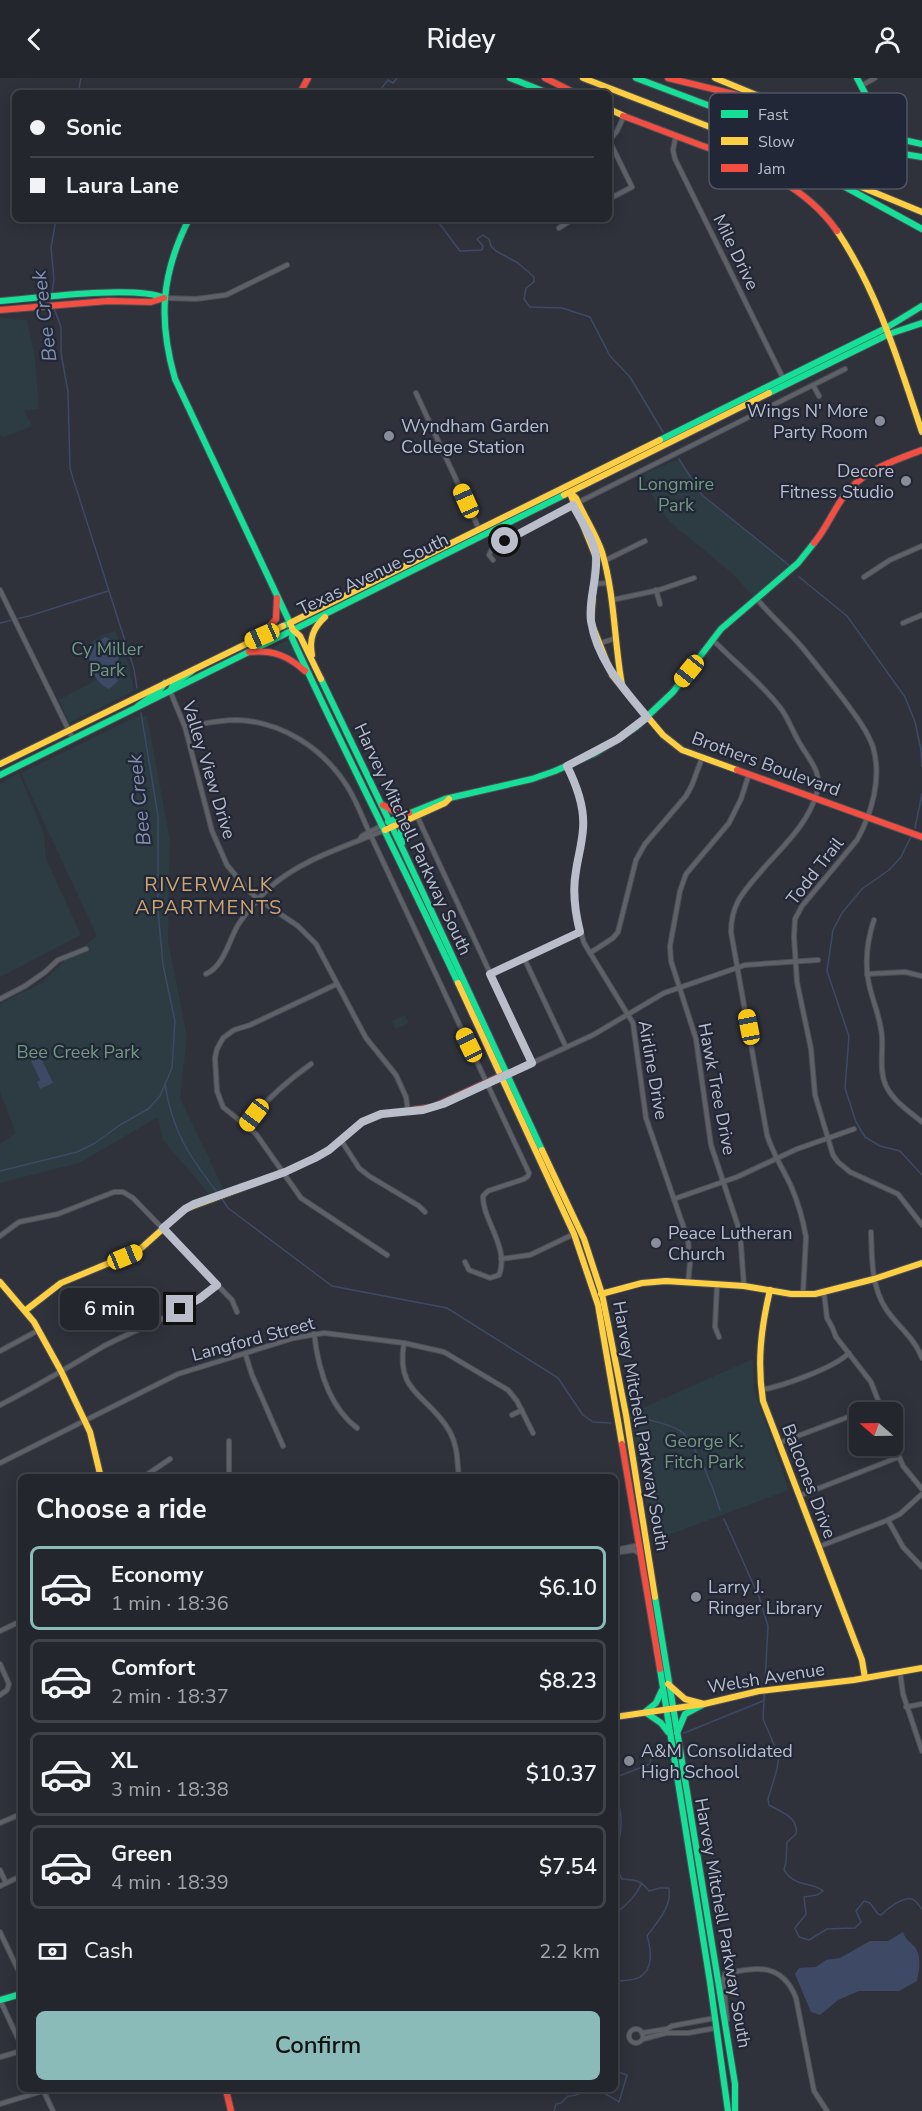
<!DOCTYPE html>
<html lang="en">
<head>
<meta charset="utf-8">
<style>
	:root { --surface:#23262c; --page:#2b2e34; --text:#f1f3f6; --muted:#a3a5a9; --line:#404348; --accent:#8bbbb9 }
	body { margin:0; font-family:"Nunito Sans",sans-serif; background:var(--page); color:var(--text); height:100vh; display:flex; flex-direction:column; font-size:22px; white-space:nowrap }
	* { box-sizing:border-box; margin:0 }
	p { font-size:20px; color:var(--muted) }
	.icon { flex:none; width:33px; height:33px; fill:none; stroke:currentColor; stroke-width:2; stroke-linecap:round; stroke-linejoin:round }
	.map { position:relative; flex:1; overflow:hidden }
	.side { position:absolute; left:18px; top:1396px; width:600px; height:618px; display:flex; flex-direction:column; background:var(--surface); border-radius:9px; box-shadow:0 3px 15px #0003,0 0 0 2px var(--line) }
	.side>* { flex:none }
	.guide { position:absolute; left:12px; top:12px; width:600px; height:132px; border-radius:9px; box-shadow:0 3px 15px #0003,0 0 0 2px var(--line); display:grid; align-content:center; height:132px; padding:0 18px; background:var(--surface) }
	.needle { width:39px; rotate:290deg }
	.controls { position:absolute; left:849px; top:1324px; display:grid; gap:12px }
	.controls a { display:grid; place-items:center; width:54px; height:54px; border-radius:9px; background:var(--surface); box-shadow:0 3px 15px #0003,0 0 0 2px var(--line); font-size:30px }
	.end { position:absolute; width:27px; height:27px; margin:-14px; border:8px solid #babecb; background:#111; box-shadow:0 0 0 3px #111 }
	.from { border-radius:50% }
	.bubble { position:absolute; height:42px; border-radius:9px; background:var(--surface); box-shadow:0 3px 15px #0003,0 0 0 2px var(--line); font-size:20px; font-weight:600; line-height:42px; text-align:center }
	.car { position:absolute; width:18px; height:36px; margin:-18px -9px; border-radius:8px; box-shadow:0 0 4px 2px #0007; background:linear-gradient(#f5c518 24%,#345 0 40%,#f5c518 0 76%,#345 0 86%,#f5c518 0) }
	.guide b { display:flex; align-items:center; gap:21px; height:57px; font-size:22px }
	.guide b+b { border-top:2px solid var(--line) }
	.guide i { width:15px; height:15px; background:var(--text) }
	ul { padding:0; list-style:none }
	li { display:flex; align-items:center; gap:18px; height:84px; margin:0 12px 9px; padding:0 6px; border:3px solid var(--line); border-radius:9px }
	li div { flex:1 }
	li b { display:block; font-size:22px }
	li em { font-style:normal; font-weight:600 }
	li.active { border-color:var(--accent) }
	li>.icon { width:54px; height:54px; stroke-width:1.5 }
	h2 { padding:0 18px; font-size:27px; line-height:72px }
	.pay { display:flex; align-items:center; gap:15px; height:66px; padding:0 18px; font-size:22px }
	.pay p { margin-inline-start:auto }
	.primary-button { display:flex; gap:12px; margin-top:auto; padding:12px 18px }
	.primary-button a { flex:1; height:69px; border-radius:9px; background:var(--accent); color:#111; font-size:24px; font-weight:600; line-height:69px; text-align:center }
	header { display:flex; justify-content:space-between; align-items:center; height:78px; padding:0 18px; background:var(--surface); font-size:27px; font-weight:600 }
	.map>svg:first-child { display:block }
	.green { fill:#2c3c42 }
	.water { fill:#3e4a65 }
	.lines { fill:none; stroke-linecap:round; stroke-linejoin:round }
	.stream { stroke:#3e4a65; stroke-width:1.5 }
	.street-casing { stroke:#4c4f56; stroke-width:6 }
	.fast-casing { stroke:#4c4f56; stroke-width:8 }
	.slow-casing { stroke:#4c4f56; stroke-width:8 }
	.jam-casing { stroke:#4c4f56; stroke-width:8 }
	.street { stroke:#5f6169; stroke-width:4 }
	.fast { stroke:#16e098; stroke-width:6 }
	.slow { stroke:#ffcf43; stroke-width:6 }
	.jam { stroke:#f24e42; stroke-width:6 }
	.route { stroke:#babecb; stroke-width:8 }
	.poi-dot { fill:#898d99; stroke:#212736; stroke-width:2 }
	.labels { text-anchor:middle; stroke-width:4.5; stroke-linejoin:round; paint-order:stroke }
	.street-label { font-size:18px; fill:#babecb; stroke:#212736 }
	.poi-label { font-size:18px; fill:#babecb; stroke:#212736; text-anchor:start }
	.park-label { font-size:18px; fill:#729a81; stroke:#212736 }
	.water-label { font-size:20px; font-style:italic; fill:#8390b0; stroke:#212736 }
	.neighbourhood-label { font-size:20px; letter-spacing:1.5px; fill:#d0a670; stroke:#212736 }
	.key { fill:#212736; stroke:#4f5463; stroke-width:1.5 }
	.key-label { font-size:16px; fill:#babecb }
</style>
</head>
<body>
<header><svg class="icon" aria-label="back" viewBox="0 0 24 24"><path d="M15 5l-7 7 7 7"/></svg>Ridey<svg class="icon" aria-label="person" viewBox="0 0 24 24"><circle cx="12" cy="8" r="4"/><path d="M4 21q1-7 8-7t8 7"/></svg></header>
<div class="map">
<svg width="922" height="2033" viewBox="0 0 922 2033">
	<rect width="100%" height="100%" fill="#2f323b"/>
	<g class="green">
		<path d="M0 240 27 242 35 280 39 331 24 333 32 348 4 359 0 358Z"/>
		<path d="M679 381 702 417 789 487 753 518 733 496 670 444 656 426 643 396Z"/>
		<path d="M115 553 126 576 134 613 69 645 59 622 96 602 82 571 102 557Z"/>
		<path d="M290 563 299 583 286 574 272 570 284 564Z"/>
		<path d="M147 638 170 762 168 862 187 959 180 1020 224 1112 209 1116 163 1062 158 1039 79 1085 0 1105V1066L16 1055 0 1014V926L42 905 68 880 97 858 21 695 136 639Z"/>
		<path d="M19 695 44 756 46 781 81 857 0 899V706Z"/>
		<path d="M405 937 409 945 395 951 392 943Z"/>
		<path d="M753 1281 754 1311 789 1412 655 1462 629 1336Z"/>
	</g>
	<g class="water">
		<path d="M105 559 116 564 119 578 114 593 118 603 109 611C94 604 91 589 88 575L92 568Z"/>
		<path d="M40 978 53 1005 40 1011 37 1004 40 1002 31 983Z"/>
		<path d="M903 1854C906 1862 909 1863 915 1869 922 1879 919 1892 917 1903L899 1913H859L838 1922 820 1937 811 1934 795 1896 799 1890 816 1889 826 1882 840 1880 870 1863H888Z"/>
	</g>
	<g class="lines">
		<g class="stream">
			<path d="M78 15 81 0"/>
			<path d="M378 15 388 2 393 5 397 0"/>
			<path d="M436 141 460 173 482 172 483 168 477 161 483 157 489 161 491 168 496 173 518 185 534 199V204L526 210 524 221 530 229 562 230 590 239 610 278 630 299 663 354"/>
			<path d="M52 216 54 201 51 170 56 141"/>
			<path d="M54 230 61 249V275L68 314 70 391 134 591 137 610"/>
			<path d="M679 381 702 417 789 487"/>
			<path d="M799 499 847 538 905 619 915 644 921 672 922 688"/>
			<path d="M0 545 29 538 108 513"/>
			<path d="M915 750 922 716"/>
			<path d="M911 759 901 779 889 792 862 811 842 835 833 852 827 893 849 958 845 1010 856 1044 865 1059 880 1068 900 1073 922 1097"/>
			<path d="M165 1006C172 1054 190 1079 219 1117"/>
			<path d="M0 1093 77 1074 95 1065 120 1047 148 1031 160 1018 172 990 175 943 163 887 158 833V738L141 635"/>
			<path d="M222 1121 228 1130 332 1208 447 1230 558 1300 583 1337 593 1344 611 1345"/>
			<path d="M632 1340C644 1340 676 1347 684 1356 700 1376 713 1408 720 1432"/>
			<path d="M724 1441 759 1519 768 1548 763 1641 779 1678 777 1691 768 1721 769 1727C782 1734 799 1740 796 1756L787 1764 786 1784 784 1792C796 1811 813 1803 823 1813L817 1817 804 1819 806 1836 795 1850 799 1859 809 1862 827 1851 855 1850 861 1844 856 1833 864 1823 870 1825 878 1836 881 1837C888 1830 902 1819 912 1821 916 1822 919 1828 922 1831"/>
			<path d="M684 1655 763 1623"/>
			<path d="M615 1711 617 1708 616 1700 619 1698 650 1686 651 1679 659 1666"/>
			<path d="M615 1715C623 1735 624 1753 615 1773"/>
			<path d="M615 1779C621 1786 616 1794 622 1801 635 1802 641 1802 649 1813L660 1810H669C672 1829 657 1844 647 1858 651 1870 654 1891 640 1899 634 1903 622 1902 615 1904"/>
			<path d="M615 1835C628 1827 636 1818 642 1805"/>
			<path d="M554 2033 556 2026 561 2025 568 2018C577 2019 580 2014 587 2013 598 2010 612 2019 619 2024L627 1997 615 1993"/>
		</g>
		<defs>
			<g id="street">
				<path d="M861 8 875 0"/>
				<path d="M676 57 673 72 675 81 783 300"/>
				<path d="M610 62 617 53 624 38"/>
				<path d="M609 121 632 109 609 62"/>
				<path d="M559 150 573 141"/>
				<path d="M164 220 196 221 226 217 287 187"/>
				<path d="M813 307 819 318"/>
				<path d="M416 315 479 451"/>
				<path d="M579 424 845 291"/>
				<path d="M493 482 489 477 493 469 574 427"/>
				<path d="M604 483 645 463"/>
				<path d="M864 499 890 482 922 468"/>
				<path d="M594 506 608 505"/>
				<path d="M0 512 73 661"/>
				<path d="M656 512 660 526"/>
				<path d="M757 521C771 538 787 552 801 568 816 586 830 604 844 622 855 637 867 652 873 669 882 700 872 735 857 762L802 828 795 841 794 859 797 904 811 971 815 1017 833 1077 838 1084 850 1094 898 1116 922 1147"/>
				<path d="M612 522 659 512 694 500"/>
				<path d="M903 545 922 537"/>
				<path d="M712 561C734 584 764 607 782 632 790 644 794 657 802 669 811 684 822 695 817 714 809 745 783 768 763 791 744 813 731 825 731 854L767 1057C773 1076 783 1091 791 1108 798 1124 803 1142 806 1159L803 1216"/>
				<path d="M598 566 616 560"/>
				<path d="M170 613 185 649 212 753 227 787 247 811 258 821 298 848 316 866 366 960 396 997 406 1019 408 1033"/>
				<path d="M185 649C202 646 219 642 236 642 281 643 323 670 347 708 356 722 362 738 369 754"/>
				<path d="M567 688 579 715 583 738V752L574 804 577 841 584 865 633 945 646 1040 688 1162 690 1185 688 1205"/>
				<path d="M417 738 532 985"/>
				<path d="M371 758 529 1095 528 1098 524 1101 488 1113 483 1118C482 1141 510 1170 499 1197L490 1200 469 1192 465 1184"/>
				<path d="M360 761 362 758 381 748"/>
				<path d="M874 842C866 866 864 890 871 914 875 929 881 943 882 959 883 975 879 993 886 1008 894 1024 909 1033 922 1044"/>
				<path d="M590 875 613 860 618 854 636 782 645 766 686 718 692 707 702 680"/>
				<path d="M524 880 566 969"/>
				<path d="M206 896C224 888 229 862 238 847 246 834 257 822 268 811 301 781 345 769 385 752"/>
				<path d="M490 896 580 854"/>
				<path d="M867 896 905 894 922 898"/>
				<path d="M337 906 250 947 234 952 223 960 217 971 215 980 217 1013 223 1029 256 1056 301 1120 387 1177"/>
				<path d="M0 921 25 908 45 894 58 882 86 871"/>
				<path d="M508 996 593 957 664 915 745 887 818 882"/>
				<path d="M246 1047C265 1022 286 1004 311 986"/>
				<path d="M341 1062 359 1090 369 1098 419 1128 425 1134"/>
				<path d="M674 1121 737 1099 797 1071 854 1051"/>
				<path d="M871 1154C872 1180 871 1208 886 1231 898 1249 914 1259 922 1280"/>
				<path d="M0 1158 19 1144 58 1136 114 1114H123L133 1120 232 1222 237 1234"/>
				<path d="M501 1181 530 1177 574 1156"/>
				<path d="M717 1207 715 1249 719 1259"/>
				<path d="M744 1208 740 1154 711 1067 696 961 671 883 670 868 680 813 686 796 729 745 741 721 749 696"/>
				<path d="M824 1215 827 1240 832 1249 836 1259 871 1304 883 1335"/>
				<path d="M314 1255C318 1290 328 1328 357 1350"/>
				<path d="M404 1265C395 1317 429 1316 450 1354 458 1369 457 1383 459 1400"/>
				<path d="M0 1273 39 1252"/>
				<path d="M245 1275 252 1297 283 1368"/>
				<path d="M761 1312C783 1308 834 1290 849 1275"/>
				<path d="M0 1327C36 1309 70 1288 104 1268 142 1248 185 1235 217 1207"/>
				<path d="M512 1337 522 1332"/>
				<path d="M892 1361 903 1388 922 1411"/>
				<path d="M779 1365 880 1327"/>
				<path d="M0 1385 178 1296 294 1260 324 1255 404 1265 444 1274 508 1312 517 1323 533 1355"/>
				<path d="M142 1400 170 1381"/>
				<path d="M229 1400V1363"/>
				<path d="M799 1418 899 1379"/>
				<path d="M888 1442 903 1469 922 1489"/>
				<path d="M818 1469 888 1442 900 1436 922 1416"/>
				<path d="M615 1472 640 1467"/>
				<path d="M615 1475 634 1472 640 1476"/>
				<path d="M0 1553 21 1543"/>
				<path d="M0 1586 9 1606 7 1612 0 1617"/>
				<path d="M900 1594 903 1616 922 1673"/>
				<path d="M906 1629 922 1626"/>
				<path d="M0 1745 21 1736"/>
				<path d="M0 1792 6 1805"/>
				<path d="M0 1808 21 1798"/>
				<path d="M0 1854 21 1898"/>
				<path d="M725 1896C756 1889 782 1884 796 1920L814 2013 827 2033"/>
				<path d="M725 1896 723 1901 727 1942"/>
				<path d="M0 1922 21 1967"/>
				<circle cx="636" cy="1958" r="7"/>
				<path d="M642 1955 667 1951 672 1948 715 1940"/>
				<path d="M643 1961 666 1955H688L716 1950"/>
				<path d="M0 1979 21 1973"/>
				<path d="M43 2012 53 2033"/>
				<path d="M0 2026 43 2013"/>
			</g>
			<g id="fast">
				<path d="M510 0 548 15"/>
				<path d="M636 0 739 39 854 68 922 79"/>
				<path d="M857 0 888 59"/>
				<path d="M785 28 855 51 922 66"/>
				<path d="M827 99 922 151"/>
				<path d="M189 141C161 196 158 242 175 301L290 545 283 548"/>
				<path d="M0 223C36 220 135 207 164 220"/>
				<path d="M769 315 889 256 922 245"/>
				<path d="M660 362 886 250 922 228"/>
				<path d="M293 552 292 560C345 676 404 789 458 905"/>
				<path d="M293 552 564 417"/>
				<path d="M321 601 405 776 542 1072"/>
				<path d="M170 613 173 607 192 593"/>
				<path d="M138 628 159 613 165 605"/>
				<path d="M0 697 293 552"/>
				<path d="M388 744 445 721 532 701 555 693 595 675 618 661 636 649 673 614 721 551 798 485 814 465"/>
				<path d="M402 765 401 753 406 742"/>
				<path d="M655 1519 735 2006V2033"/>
				<path d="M660 1591 710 1904 728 2033"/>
				<path d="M662 1612 656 1625 645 1634 661 1645 668 1654"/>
				<path d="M677 1655 685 1636 704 1626"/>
				<path d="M0 1922 21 1916"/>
			</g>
			<g id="slow">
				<path d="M583 0 798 83 922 134"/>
				<path d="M715 0 771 23"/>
				<path d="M609 31 624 38"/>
				<path d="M837 153C878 214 899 285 922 354"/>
				<path d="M570 415 596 479 591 544 612 597 663 657 682 672 737 692"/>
				<path d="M572 416 576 420C584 438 596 456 602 474 615 518 614 563 622 607"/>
				<path d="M564 417 769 315"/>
				<path d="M312 577C309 561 313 550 325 539"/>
				<path d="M321 601 300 558 293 552 290 545 660 362"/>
				<path d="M0 686 283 548"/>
				<path d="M385 752 445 725 449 721"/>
				<path d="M458 905 574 1156 598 1227 622 1366"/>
				<path d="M542 1072 584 1161 602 1216 626 1337 655 1519"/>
				<path d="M0 1204 34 1244 61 1293 90 1354 101 1400"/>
				<path d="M770 1212C761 1250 757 1284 763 1323L862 1582 865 1600"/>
				<path d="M601 1216 642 1205 666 1203 744 1208 791 1216H815L874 1201 922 1185"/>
				<path d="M26 1232 61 1205 138 1173 185 1131 285 1094 315 1080 329 1072 362 1044 383 1036"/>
				<path d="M668 1606 685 1621 704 1626"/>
				<path d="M615 1639 704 1626 759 1613 854 1602 922 1590"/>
			</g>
			<g id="jam">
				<path d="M545 0 575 15"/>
				<path d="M668 0 787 29"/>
				<path d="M300 15 308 0"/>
				<path d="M623 38C651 48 678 59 706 69 755 88 805 107 837 153"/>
				<path d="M0 232 108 223 151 224 164 220"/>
				<path d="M814 465C826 451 832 435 842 421 860 393 893 383 922 372"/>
				<path d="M265 554 276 541 277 520"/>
				<path d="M249 574C273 572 287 577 305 593"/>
				<path d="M737 692 922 759"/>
				<path d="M383 727 393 733 409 735"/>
				<path d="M383 1036 433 1029 503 997"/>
				<path d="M622 1366 660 1591"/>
				<path d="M226 2012 231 2033"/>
			</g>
		</defs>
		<use href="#street" class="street-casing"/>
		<use href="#fast" class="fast-casing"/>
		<use href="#slow" class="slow-casing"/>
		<use href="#jam" class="jam-casing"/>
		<use href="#street" class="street"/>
		<use href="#fast" class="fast"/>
		<use href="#slow" class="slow"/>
		<use href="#jam" class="jam"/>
	</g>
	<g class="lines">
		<path class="route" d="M180 1231 199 1221 217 1207 163 1150 185 1131 194 1126 285 1094 315 1080 329 1072 362 1044 381 1036 423 1032 443 1026 532 985 490 896 580 854C575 834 572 814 576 793 578 779 582 766 583 751 585 729 577 708 567 688L618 661 647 639C623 610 597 582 591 543 588 522 598 500 596 478 594 461 581 443 573 427L505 463"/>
	</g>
	<g class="poi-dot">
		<circle cx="880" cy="343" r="6"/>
		<circle cx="389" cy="358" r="6"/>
		<circle cx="906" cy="403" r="6"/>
		<circle cx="656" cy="1165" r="6"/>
		<circle cx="696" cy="1519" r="6"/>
		<circle cx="629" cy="1683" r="6"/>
	</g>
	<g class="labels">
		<g class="street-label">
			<text transform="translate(736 174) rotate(64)" y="6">Mile Drive</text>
			<text transform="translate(373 496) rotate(-26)" y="6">Texas Avenue South</text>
			<text transform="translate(766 686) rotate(20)" y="6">Brothers Boulevard</text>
			<text transform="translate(209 692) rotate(73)" y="6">Valley View Drive</text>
			<text transform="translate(413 761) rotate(65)" y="6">Harvey Mitchell Parkway South</text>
			<text transform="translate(815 793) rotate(-52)" y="6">Todd Trail</text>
			<text transform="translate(653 992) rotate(80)" y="6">Airline Drive</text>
			<text transform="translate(717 1011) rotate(79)" y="6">Hawk Tree Drive</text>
			<text transform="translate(253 1261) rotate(-15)" y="6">Langford Street</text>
			<text transform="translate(641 1348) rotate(80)" y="6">Harvey Mitchell Parkway South</text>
			<text transform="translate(809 1403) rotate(69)" y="6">Balcones Drive</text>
			<text transform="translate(766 1600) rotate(-9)" y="6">Welsh Avenue</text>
			<text transform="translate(723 1845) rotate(80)" y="6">Harvey Mitchell Parkway South</text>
		</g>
		<g class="poi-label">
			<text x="868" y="339" text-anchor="end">Wings N' More<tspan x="868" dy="21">Party Room</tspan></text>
			<text x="401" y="354">Wyndham Garden<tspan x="401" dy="21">College Station</tspan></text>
			<text x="894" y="399" text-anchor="end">Decore<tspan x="894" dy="21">Fitness Studio</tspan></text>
			<text x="668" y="1161">Peace Lutheran<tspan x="668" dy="21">Church</tspan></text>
			<text x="708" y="1515">Larry J.<tspan x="708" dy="21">Ringer Library</tspan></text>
			<text x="641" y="1679">A&amp;M Consolidated<tspan x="641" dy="21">High School</tspan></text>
		</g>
		<g class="park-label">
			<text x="676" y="412">Longmire<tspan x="676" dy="21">Park</tspan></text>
			<text x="107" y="577">Cy Miller<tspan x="107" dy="21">Park</tspan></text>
			<text x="78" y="980">Bee Creek Park</text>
			<text x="704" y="1369">George K.<tspan x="704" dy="21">Fitch Park</tspan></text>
		</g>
		<g class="water-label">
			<text transform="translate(44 238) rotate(-97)" y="7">Bee Creek</text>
			<text transform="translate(139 722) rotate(-96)" y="7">Bee Creek</text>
		</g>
		<g class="neighbourhood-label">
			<text x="209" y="813">RIVERWALK<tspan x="209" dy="23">APARTMENTS</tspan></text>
		</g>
	</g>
	<rect x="709" y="15" width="198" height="96" rx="9" class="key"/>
	<rect x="721" y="32" width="27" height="8" fill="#16e098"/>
	<rect x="721" y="59" width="27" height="8" fill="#ffcf43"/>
	<rect x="721" y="86" width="27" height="8" fill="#f24e42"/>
	<g class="key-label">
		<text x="758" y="42">Fast</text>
		<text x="758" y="69">Slow</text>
		<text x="758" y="96">Jam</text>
	</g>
</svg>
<div class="controls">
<a><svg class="needle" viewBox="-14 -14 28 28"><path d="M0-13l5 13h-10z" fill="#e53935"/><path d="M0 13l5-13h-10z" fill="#a3a5a9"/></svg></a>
</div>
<i class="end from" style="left:505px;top:463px"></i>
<i class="end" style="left:180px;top:1231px"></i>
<div class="bubble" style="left:60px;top:1210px;width:99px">6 min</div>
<i class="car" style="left:466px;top:423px;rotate:336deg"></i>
<i class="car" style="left:262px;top:558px;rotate:246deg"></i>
<i class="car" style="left:689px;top:593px;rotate:219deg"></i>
<i class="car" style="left:749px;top:949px;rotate:349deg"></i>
<i class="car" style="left:469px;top:967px;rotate:334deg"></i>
<i class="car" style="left:254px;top:1037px;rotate:217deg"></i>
<i class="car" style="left:125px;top:1179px;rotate:68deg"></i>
<div class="guide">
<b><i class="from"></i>Sonic</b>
<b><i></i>Laura Lane</b>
</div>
<section class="side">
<h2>Choose a ride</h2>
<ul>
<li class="active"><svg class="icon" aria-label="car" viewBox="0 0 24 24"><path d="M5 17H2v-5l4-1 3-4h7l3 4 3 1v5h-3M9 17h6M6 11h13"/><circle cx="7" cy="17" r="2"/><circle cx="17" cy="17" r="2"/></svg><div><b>Economy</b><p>1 min · 18:36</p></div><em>$6.10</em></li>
<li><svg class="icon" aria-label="car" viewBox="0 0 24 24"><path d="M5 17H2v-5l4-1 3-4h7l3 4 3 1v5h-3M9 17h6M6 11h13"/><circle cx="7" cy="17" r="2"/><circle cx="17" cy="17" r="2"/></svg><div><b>Comfort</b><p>2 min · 18:37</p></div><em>$8.23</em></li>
<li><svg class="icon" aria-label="car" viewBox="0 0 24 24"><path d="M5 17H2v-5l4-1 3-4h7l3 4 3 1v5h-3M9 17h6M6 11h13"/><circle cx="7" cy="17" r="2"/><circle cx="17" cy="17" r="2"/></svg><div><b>XL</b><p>3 min · 18:38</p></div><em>$10.37</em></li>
<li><svg class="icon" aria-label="car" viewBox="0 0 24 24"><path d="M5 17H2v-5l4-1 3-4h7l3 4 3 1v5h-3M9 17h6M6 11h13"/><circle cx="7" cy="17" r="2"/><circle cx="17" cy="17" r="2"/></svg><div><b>Green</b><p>4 min · 18:39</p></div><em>$7.54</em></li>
</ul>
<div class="pay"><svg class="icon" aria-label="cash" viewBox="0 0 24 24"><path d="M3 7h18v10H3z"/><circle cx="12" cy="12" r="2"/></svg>Cash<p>2.2 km</p></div>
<div class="primary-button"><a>Confirm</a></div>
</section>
</div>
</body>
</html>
